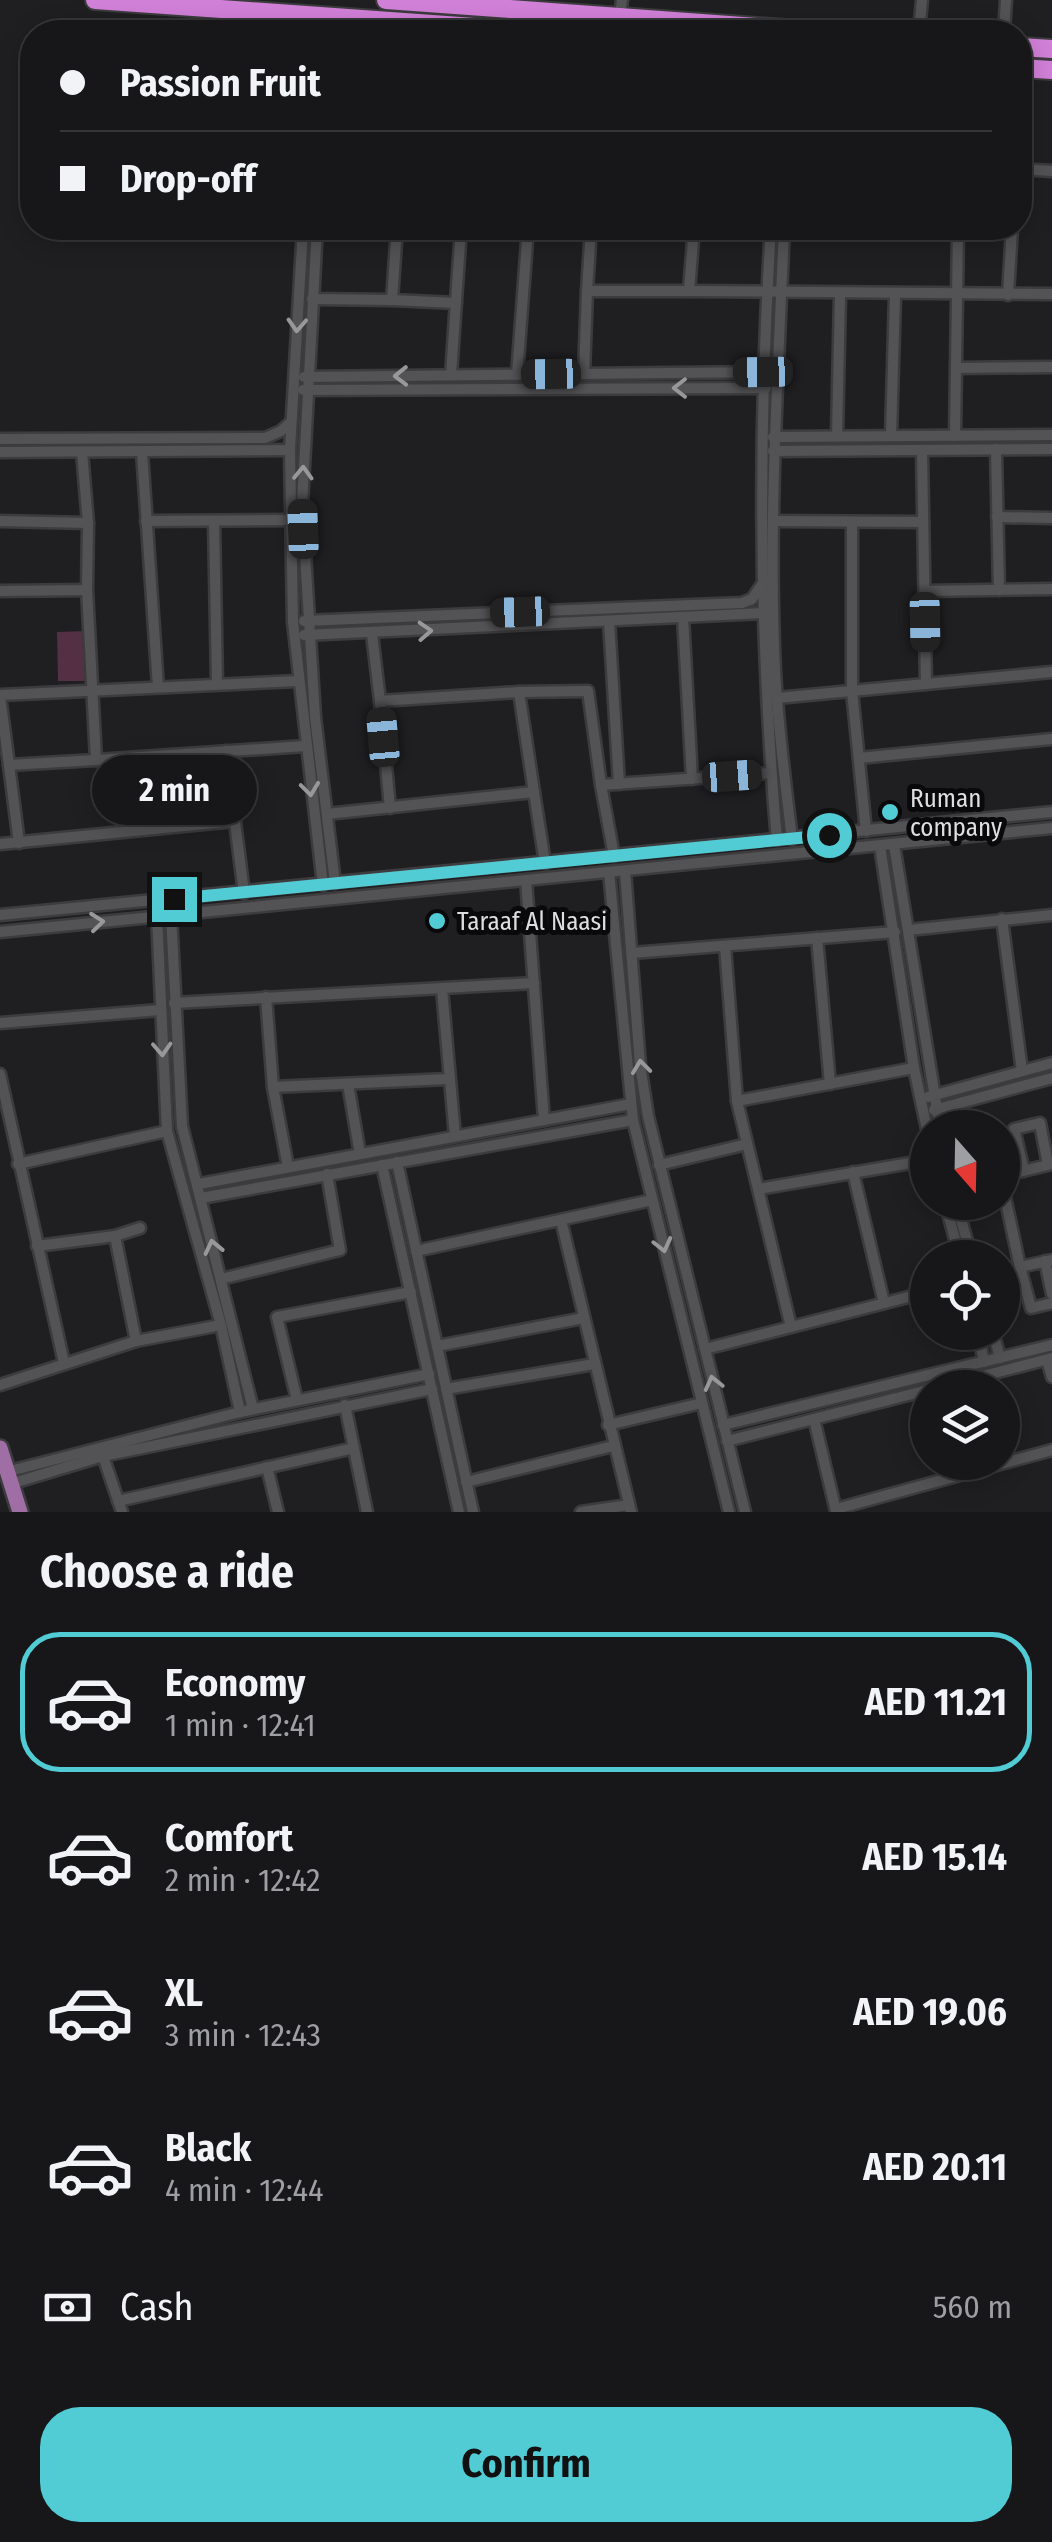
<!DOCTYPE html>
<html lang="en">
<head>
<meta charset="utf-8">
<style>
	:root { --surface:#171619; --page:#242326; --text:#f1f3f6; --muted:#9e9fa2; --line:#363538; --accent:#51ccd5 }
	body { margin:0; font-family:"Fira Sans Condensed",sans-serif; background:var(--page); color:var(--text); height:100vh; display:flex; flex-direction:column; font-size:38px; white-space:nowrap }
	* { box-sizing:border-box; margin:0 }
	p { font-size:32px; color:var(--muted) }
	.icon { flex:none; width:55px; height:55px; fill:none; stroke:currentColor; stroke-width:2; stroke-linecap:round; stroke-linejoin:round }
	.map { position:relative; height:1512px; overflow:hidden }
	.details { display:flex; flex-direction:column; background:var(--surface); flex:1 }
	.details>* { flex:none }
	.hud { position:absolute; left:20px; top:20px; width:1012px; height:220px; border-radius:40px; box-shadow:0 5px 25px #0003,0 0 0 2px var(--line); display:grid; align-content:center; height:220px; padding:0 40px; background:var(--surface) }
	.needle { width:65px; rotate:160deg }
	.tools { position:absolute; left:910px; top:1110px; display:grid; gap:20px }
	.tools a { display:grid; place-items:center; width:110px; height:110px; border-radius:50%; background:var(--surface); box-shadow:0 5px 25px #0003,0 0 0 2px var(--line); font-size:50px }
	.end { position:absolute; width:45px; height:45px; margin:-22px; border:12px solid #51ccd5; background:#111; box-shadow:0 0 0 5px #111 }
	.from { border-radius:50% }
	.bubble { position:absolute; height:70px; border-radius:35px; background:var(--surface); box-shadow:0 5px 25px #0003,0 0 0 2px var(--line); font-size:32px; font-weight:700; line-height:70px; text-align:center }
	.car { position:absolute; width:30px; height:60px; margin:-30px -15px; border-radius:12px; box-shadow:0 0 8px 2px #0007; background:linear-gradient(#222 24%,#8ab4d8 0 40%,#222 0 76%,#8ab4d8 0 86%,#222 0) }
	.hud b { display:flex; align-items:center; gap:35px; height:95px; font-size:38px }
	.hud b+b { border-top:2px solid var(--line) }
	.hud i { width:25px; height:25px; background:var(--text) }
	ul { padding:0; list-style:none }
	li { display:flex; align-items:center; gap:30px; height:140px; margin:0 20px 15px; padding:0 20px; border:5px solid transparent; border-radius:40px }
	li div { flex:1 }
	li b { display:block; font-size:38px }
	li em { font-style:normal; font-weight:700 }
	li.selected { border-color:var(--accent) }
	li>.icon { width:90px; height:90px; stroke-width:1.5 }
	h2 { padding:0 40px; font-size:45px; line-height:120px }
	.pay { display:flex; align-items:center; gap:25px; height:110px; padding:0 40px; font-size:38px }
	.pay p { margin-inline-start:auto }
	.primary-button { display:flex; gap:20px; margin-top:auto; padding:20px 40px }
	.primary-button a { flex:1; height:115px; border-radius:40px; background:var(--accent); color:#111; font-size:40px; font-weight:700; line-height:115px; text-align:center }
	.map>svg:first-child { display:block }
	.pitch { fill:#543045 }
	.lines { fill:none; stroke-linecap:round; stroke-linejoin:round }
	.street-casing { stroke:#3c3b3d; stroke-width:15 }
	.primary-casing { stroke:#3c3b3d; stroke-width:20 }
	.highway-casing { stroke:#3c3b3d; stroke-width:22 }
	.street { stroke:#535255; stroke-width:10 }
	.primary { stroke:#9f6ea4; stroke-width:15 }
	.highway { stroke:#d281d9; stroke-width:18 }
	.oneway { stroke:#98989a }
	.route { stroke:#51ccd5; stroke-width:12 }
	.poi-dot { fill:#51ccd5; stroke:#09080a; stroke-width:4 }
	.labels { text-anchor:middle; stroke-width:10; stroke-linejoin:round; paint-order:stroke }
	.poi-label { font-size:25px; fill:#dedddf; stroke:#09080a; text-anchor:start }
</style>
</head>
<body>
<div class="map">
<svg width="1052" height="1512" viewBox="0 0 1052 1512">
	<rect width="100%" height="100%" fill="#1f1e21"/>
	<path class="pitch" d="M87 631 88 681H58L57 632Z"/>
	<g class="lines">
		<defs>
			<g id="street">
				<path d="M620 17 622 0"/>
				<path d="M320 32 322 17"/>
				<path d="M919 32 922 0"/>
				<path d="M1004 32 1006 0"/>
				<path d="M1020 169 1052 171"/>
				<path d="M303 228 290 450 293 622 323 885"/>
				<path d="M317 228 302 504 315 717 335 883"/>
				<path d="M397 228 392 300 456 303"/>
				<path d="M771 228C758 432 759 636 777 840"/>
				<path d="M784 228C778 375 768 524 775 671 778 727 785 783 792 839"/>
				<path d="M784 228 958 229"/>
				<path d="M587 291 591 228"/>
				<path d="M689 291 1052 294"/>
				<path d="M1008 295 1012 228"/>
				<path d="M312 299 392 300"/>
				<path d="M956 368 1052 367"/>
				<path d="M584 374 587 291H689L694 228"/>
				<path d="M451 375 461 228"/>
				<path d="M517 375 528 228"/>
				<path d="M304 377 767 372"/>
				<path d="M303 390 766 388"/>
				<path d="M837 436 840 294"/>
				<path d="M891 436 895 295"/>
				<path d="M955 436 958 228"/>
				<path d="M773 437 1052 435"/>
				<path d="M0 439 265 438 281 431 291 422"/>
				<path d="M996 449 999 590"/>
				<path d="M922 450 926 684"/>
				<path d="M773 451 1052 449"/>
				<path d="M0 452 290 450"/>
				<path d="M82 452 88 523 87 590 96 760 305 746"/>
				<path d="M142 452 158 687"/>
				<path d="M997 517 1052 518"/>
				<path d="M0 521 88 523"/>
				<path d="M146 521 290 520"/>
				<path d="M214 521 217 683"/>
				<path d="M774 521 923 522"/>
				<path d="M852 522V691L866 831"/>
				<path d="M0 591 87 590"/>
				<path d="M925 591 1052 589"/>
				<path d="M683 617 692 779"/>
				<path d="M304 621 742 603 752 599 763 583"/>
				<path d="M609 621 619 784"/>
				<path d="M372 634 380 701 519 692 534 792"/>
				<path d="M304 635 766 613"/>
				<path d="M519 692 588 691 601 785 771 773"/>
				<path d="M0 695 297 681"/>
				<path d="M0 696 9 765 96 760"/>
				<path d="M777 698 1052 672"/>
				<path d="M380 701 390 808"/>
				<path d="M226 751 244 893"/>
				<path d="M859 758 1052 739"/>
				<path d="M9 765 19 843"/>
				<path d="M601 785 614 856"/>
				<path d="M327 814 534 792 545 863"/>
				<path d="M0 844 235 821"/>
				<path d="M894 845 940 1128"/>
				<path d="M880 846 914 1068 928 1134"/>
				<path d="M625 871 640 1065 648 1116 745 1512"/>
				<path d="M609 872 633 1120 729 1512"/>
				<path d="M526 880 544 1120"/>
				<path d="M0 915 1052 812"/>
				<path d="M171 915 182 1126 253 1409"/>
				<path d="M157 916 167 1131 221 1325 240 1412"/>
				<path d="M1002 919 1022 1071"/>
				<path d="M909 930 1052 915"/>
				<path d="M0 932 1052 828"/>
				<path d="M817 938 830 1084"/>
				<path d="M725 946 737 1101 791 1327"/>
				<path d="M632 953 895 932"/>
				<path d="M442 989 455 1136"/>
				<path d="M266 997 273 1087 288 1167"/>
				<path d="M174 1003 534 983"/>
				<path d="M0 1023 160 1010"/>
				<path d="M0 1074 64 1363"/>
				<path d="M348 1084 360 1154"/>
				<path d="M273 1087 448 1079"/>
				<path d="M928 1097 1052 1063"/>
				<path d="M737 1101 914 1068"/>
				<path d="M934 1110 1052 1078"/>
				<path d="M397 1162 473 1512"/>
				<path d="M18 1164 167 1131"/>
				<path d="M382 1165 459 1512"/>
				<path d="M659 1165 747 1144"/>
				<path d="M853 1172 884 1303"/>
				<path d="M1002 1176 1048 1165 1040 1123 1014 1129 1024 1171"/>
				<path d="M1002 1183 1020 1267 1052 1260"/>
				<path d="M199 1184 631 1104"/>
				<path d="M758 1189 928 1160"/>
				<path d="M201 1198 633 1120"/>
				<path d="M945 1202 960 1258"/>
				<path d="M956 1202 972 1258"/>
				<path d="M561 1220 631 1512"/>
				<path d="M37 1246 115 1236 140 1228"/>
				<path d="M416 1251 652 1200"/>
				<path d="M1045 1261 1052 1294"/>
				<path d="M1020 1267 1031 1308 1052 1303"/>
				<path d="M221 1279 340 1250 327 1174"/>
				<path d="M978 1332 984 1362"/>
				<path d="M993 1332 1000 1358"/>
				<path d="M136 1341 221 1325"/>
				<path d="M437 1346 584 1318"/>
				<path d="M705 1349 928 1292"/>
				<path d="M1047 1360 1052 1377"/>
				<path d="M0 1385 136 1341 115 1236"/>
				<path d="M937 1388 1052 1358"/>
				<path d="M446 1389 594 1364"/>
				<path d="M297 1400 277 1317 411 1292"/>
				<path d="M345 1405 367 1512"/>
				<path d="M814 1419 836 1511"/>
				<path d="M608 1425 702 1403"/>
				<path d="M723 1425 1052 1345"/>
				<path d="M727 1441 928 1390"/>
				<path d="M103 1456 122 1512"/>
				<path d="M267 1467 278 1512"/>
				<path d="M6 1472 240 1412 429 1374"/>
				<path d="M466 1482 613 1446"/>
				<path d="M10 1484 103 1456 432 1389"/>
				<path d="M118 1501 354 1448"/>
				<path d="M836 1509 1052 1450"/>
				<path d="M581 1512 629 1505"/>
			</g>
			<path id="primary" d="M0 1448 20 1512"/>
			<g id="highway">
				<path d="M95 0 543 32"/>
				<path d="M386 0 827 32"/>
				<path d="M1020 47 1052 49"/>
				<path d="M1020 68 1052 70"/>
			</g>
		</defs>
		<use href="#street" class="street-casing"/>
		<use href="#primary" class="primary-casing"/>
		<use href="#highway" class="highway-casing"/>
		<use href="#street" class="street"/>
		<use href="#primary" class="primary"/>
		<use href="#highway" class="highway"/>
	</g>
	<defs><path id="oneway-chevron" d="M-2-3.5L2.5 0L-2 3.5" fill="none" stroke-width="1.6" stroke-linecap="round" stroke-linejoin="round" transform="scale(2.5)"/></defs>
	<g class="oneway">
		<use href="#oneway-chevron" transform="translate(297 325) rotate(93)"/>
		<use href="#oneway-chevron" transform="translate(401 376) rotate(179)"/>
		<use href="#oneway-chevron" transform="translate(680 388) rotate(180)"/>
		<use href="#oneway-chevron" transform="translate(303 473) rotate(-88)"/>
		<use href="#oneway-chevron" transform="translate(425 631) rotate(-3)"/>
		<use href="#oneway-chevron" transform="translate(310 789) rotate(83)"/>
		<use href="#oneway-chevron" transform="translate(97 922) rotate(-6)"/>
		<use href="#oneway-chevron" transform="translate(162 1049) rotate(87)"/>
		<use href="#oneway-chevron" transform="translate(641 1067) rotate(-97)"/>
		<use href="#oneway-chevron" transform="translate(663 1245) rotate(76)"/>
		<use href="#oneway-chevron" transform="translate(213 1247) rotate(-103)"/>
		<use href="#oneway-chevron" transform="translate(713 1383) rotate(-104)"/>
	</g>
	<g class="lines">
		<path class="route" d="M174 899 829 835"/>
	</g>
	<g class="poi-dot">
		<circle cx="890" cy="812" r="10"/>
		<circle cx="437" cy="921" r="10"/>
	</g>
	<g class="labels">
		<g class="poi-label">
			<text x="910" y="807">Ruman<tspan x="910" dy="29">company</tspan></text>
			<text x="457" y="930">Taraaf Al Naasi</text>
		</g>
	</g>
</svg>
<div class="tools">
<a><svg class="needle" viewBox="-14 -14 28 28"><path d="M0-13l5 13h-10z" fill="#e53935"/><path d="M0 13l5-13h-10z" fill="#9e9fa2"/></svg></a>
<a><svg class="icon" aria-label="locate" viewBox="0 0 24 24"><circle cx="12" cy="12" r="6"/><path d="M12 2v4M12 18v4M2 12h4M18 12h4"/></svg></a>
<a><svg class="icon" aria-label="layers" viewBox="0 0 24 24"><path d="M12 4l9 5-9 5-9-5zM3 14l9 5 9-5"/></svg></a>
</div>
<i class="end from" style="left:829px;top:835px"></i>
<i class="end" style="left:174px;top:899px"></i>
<div class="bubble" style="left:92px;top:755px;width:165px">2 min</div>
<i class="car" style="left:763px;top:372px;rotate:269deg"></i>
<i class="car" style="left:551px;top:374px;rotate:269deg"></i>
<i class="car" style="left:303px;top:529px;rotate:358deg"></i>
<i class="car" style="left:520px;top:612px;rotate:268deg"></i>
<i class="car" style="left:925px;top:622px;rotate:179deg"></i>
<i class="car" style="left:383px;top:737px;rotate:355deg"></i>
<i class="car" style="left:732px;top:776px;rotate:86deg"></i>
<div class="hud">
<b><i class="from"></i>Passion Fruit</b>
<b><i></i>Drop-off</b>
</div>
</div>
<section class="details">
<h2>Choose a ride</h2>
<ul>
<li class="selected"><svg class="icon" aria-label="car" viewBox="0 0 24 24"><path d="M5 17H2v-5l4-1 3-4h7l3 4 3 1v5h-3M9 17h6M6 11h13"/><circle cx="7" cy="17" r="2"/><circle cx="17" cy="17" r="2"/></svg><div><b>Economy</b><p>1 min · 12:41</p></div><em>AED 11.21</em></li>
<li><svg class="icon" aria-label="car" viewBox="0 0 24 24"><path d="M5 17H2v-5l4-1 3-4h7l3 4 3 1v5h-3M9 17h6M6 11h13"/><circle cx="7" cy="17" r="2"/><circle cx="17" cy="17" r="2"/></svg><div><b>Comfort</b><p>2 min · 12:42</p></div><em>AED 15.14</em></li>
<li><svg class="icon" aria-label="car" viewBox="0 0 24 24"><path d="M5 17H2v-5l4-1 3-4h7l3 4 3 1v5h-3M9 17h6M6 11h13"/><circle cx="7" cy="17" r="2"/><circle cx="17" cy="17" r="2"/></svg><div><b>XL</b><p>3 min · 12:43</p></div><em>AED 19.06</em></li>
<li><svg class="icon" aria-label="car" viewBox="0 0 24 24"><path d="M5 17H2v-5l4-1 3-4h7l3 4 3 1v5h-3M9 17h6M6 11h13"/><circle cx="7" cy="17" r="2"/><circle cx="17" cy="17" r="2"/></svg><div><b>Black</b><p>4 min · 12:44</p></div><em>AED 20.11</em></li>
</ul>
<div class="pay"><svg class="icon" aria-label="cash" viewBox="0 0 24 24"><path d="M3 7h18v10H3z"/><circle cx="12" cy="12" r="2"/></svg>Cash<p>560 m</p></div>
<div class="primary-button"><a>Confirm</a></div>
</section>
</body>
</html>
